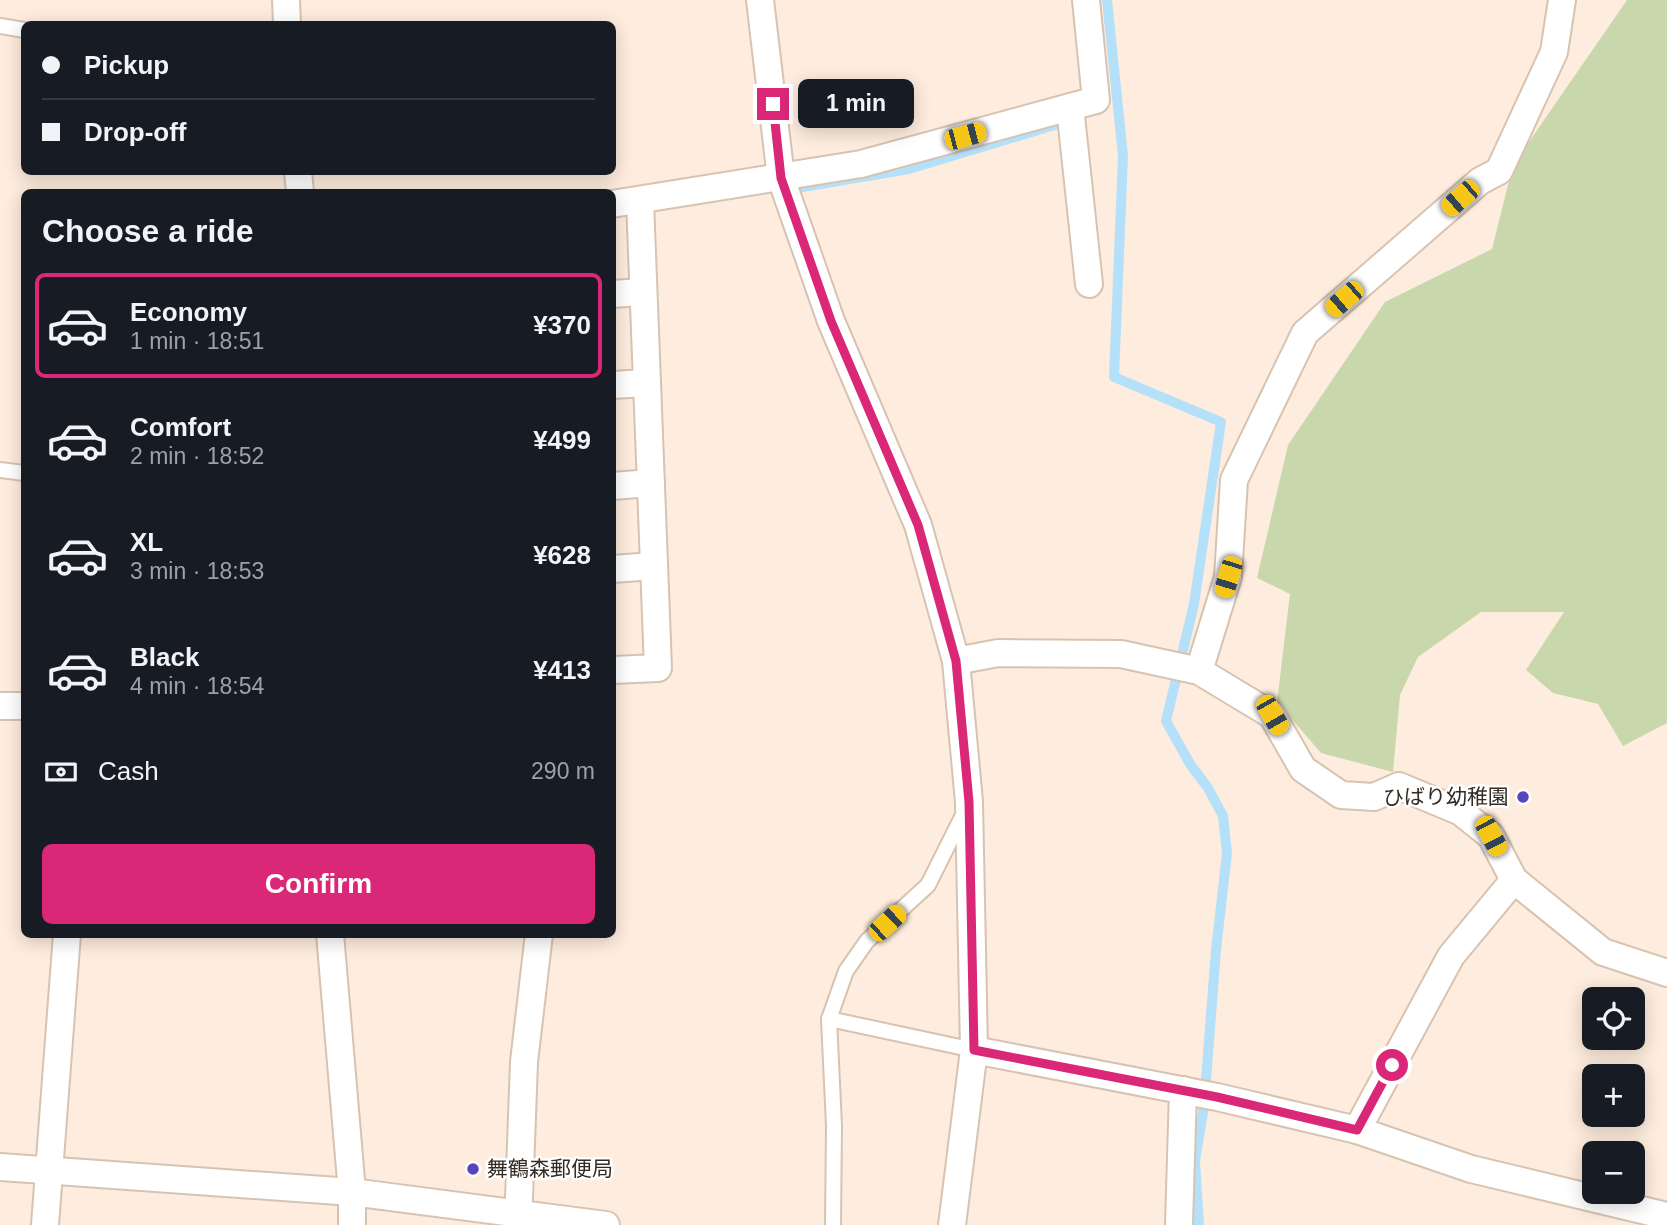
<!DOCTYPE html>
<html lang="en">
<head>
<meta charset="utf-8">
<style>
	:root { --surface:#171b24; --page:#20242c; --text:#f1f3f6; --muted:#9ea1a6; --line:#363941; --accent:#db2777 }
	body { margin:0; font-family:Arial,"Noto Sans JP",sans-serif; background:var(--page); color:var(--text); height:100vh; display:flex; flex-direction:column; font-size:26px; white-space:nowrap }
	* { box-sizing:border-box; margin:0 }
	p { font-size:23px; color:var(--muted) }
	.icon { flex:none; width:38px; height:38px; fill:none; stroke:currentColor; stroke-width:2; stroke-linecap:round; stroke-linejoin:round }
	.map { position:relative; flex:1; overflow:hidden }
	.drawer { position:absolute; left:21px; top:189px; width:595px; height:749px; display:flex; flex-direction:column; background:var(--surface); border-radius:10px; box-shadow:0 4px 18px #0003 }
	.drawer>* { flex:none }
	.guide { position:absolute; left:21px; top:21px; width:595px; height:154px; border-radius:10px; box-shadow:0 4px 18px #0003; display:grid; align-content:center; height:154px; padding:0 21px; background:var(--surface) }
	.buttons { position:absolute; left:1582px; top:987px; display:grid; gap:14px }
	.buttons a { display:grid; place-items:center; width:63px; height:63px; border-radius:10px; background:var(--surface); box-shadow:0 4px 18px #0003; font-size:35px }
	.end { position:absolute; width:32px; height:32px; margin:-16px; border:9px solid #db2777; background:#fff; box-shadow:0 0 0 4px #fff }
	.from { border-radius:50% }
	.bubble { position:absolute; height:49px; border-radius:10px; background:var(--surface); box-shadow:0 4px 18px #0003; font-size:23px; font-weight:800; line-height:49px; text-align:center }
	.car { position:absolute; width:21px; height:42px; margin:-21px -10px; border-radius:9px; box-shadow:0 0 5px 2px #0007; background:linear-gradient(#f5c518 24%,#345 0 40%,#f5c518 0 76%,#345 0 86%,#f5c518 0) }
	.guide b { display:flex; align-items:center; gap:24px; height:66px; font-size:26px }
	.guide b+b { border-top:2px solid var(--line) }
	.guide i { width:18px; height:18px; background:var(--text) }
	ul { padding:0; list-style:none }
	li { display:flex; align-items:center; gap:21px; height:105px; margin:0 14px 10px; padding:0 7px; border:4px solid transparent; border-radius:10px }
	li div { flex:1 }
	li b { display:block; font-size:26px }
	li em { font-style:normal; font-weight:800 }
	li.current { border-color:var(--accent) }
	li>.icon { width:63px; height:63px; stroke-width:1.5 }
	h2 { padding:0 21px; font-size:32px; line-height:84px }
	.pay { display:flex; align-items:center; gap:18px; height:77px; padding:0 21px; font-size:26px }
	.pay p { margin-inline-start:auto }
	.button { display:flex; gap:14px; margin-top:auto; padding:14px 21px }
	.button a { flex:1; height:80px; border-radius:10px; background:var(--accent); color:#fff; font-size:28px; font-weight:800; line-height:80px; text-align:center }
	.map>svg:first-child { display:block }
	.green { fill:#c8d8ac }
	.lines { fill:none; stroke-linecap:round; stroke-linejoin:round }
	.stream { stroke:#b5e0fa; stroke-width:10 }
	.service-casing { stroke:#d7c3b0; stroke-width:18 }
	.minor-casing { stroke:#d7c3b0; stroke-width:30 }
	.service { stroke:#fff; stroke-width:14 }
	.minor { stroke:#fff; stroke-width:26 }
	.route { stroke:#db2777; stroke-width:9 }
	.poi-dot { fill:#5646bd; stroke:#fefefe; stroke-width:2.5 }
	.labels { text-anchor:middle; stroke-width:5; stroke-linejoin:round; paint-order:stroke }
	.poi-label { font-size:21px; fill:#332b24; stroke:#fefefe; text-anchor:end }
</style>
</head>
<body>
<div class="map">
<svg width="1667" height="1225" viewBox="0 0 1667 1225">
	<rect width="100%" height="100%" fill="#feedde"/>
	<path class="green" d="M1627 0H1667V723L1623 746 1598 704 1553 693 1526 670 1564 612H1481L1418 657 1400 695 1393 772 1321 753 1277 702 1290 594 1257 578 1288 445 1385 302 1492 249 1513 165Z"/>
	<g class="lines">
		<g class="stream">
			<path d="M1107 0 1123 156 1114 377 1221 422 1194 604 1166 721 1190 764 1208 788 1223 816 1227 853 1216 950 1204 1106 1195 1161 1199 1225"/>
			<path d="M796 176 803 187 909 169 1058 124"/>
		</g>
		<defs>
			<g id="service">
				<path d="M0 26 24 30"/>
				<path d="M0 470 24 473"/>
				<path d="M829 1019 974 1050"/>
				<path d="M833 1225 834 1126 829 1019 846 971 867 941 928 885 964 813"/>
			</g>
			<g id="minor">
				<path d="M286 0 287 24"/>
				<path d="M760 0 781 178 831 321 918 525 956 661 969 802 974 1050 952 1225"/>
				<path d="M1070 107 1089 284"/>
				<path d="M298 172 300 192"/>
				<path d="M612 204 861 164 1096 100 1086 0"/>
				<path d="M612 294 643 292"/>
				<path d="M612 385 647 383"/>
				<path d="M612 486 651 483"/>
				<path d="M612 569 654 566"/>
				<path d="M956 661 998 653 1121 654 1199 671 1272 715 1303 769 1341 795 1374 797 1399 786 1461 812 1491 836 1514 880 1603 952 1667 973"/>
				<path d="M612 670 658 668 640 201"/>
				<path d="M1199 671 1228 577 1234 480 1305 333 1480 181 1499 171 1554 52 1562 0"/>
				<path d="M0 706H24"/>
				<path d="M330 934 352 1192V1225"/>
				<path d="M974 1050 1217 1097 1357 1130 1471 1169 1667 1216"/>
				<path d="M1357 1130 1451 956 1514 880"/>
				<path d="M0 1167 352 1192 606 1225"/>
				<path d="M45 1225 67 934"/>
				<path d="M518 1225 524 1062 539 934"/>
				<path d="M1179 1225 1183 1090"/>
			</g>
		</defs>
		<use href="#service" class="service-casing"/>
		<use href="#minor" class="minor-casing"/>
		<use href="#service" class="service"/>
		<use href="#minor" class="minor"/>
	</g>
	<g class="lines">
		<path class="route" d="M773 104 781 178 831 321 918 525 956 661 969 802 974 1050 1217 1097 1357 1130 1392 1065"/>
	</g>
	<g class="poi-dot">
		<circle cx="1523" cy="797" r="7"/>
		<circle cx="473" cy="1169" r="7"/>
	</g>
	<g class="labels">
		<g class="poi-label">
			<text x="1509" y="804">ひばり幼稚園</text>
			<text x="487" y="1176" text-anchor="start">舞鶴森郵便局</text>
		</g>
	</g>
</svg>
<div class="buttons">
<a><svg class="icon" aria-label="locate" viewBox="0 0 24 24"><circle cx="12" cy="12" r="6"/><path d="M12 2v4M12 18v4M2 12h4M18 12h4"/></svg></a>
<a>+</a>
<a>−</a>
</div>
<i class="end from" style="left:1392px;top:1065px"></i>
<i class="end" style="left:773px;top:104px"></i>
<div class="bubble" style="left:798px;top:79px;width:116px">1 min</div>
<i class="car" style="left:965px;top:136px;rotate:75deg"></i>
<i class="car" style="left:1460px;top:198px;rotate:229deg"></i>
<i class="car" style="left:1344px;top:299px;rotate:229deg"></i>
<i class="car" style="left:1228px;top:577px;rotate:197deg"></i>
<i class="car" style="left:1272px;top:715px;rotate:150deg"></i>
<i class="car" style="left:1491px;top:836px;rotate:152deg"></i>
<i class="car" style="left:887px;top:923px;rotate:47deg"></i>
<div class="guide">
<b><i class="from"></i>Pickup</b>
<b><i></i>Drop-off</b>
</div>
<section class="drawer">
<h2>Choose a ride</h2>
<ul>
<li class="current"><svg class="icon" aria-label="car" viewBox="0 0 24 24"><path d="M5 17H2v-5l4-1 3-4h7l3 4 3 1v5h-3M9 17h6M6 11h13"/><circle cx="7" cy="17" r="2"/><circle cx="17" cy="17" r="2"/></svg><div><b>Economy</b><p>1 min · 18:51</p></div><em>¥370</em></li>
<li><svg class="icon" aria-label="car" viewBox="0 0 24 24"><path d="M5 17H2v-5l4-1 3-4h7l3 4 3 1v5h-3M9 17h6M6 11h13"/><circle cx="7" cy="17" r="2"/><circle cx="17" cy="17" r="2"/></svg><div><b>Comfort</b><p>2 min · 18:52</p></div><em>¥499</em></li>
<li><svg class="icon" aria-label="car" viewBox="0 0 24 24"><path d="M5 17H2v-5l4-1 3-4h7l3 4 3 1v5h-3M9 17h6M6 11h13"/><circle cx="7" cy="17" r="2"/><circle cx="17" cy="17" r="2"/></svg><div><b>XL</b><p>3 min · 18:53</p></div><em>¥628</em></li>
<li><svg class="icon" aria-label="car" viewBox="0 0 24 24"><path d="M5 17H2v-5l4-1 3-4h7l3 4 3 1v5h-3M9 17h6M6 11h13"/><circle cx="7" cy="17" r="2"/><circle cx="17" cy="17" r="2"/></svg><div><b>Black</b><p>4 min · 18:54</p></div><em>¥413</em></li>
</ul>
<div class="pay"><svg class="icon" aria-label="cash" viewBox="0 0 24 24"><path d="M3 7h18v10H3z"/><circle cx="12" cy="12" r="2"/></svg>Cash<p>290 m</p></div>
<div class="button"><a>Confirm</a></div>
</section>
</div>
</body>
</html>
